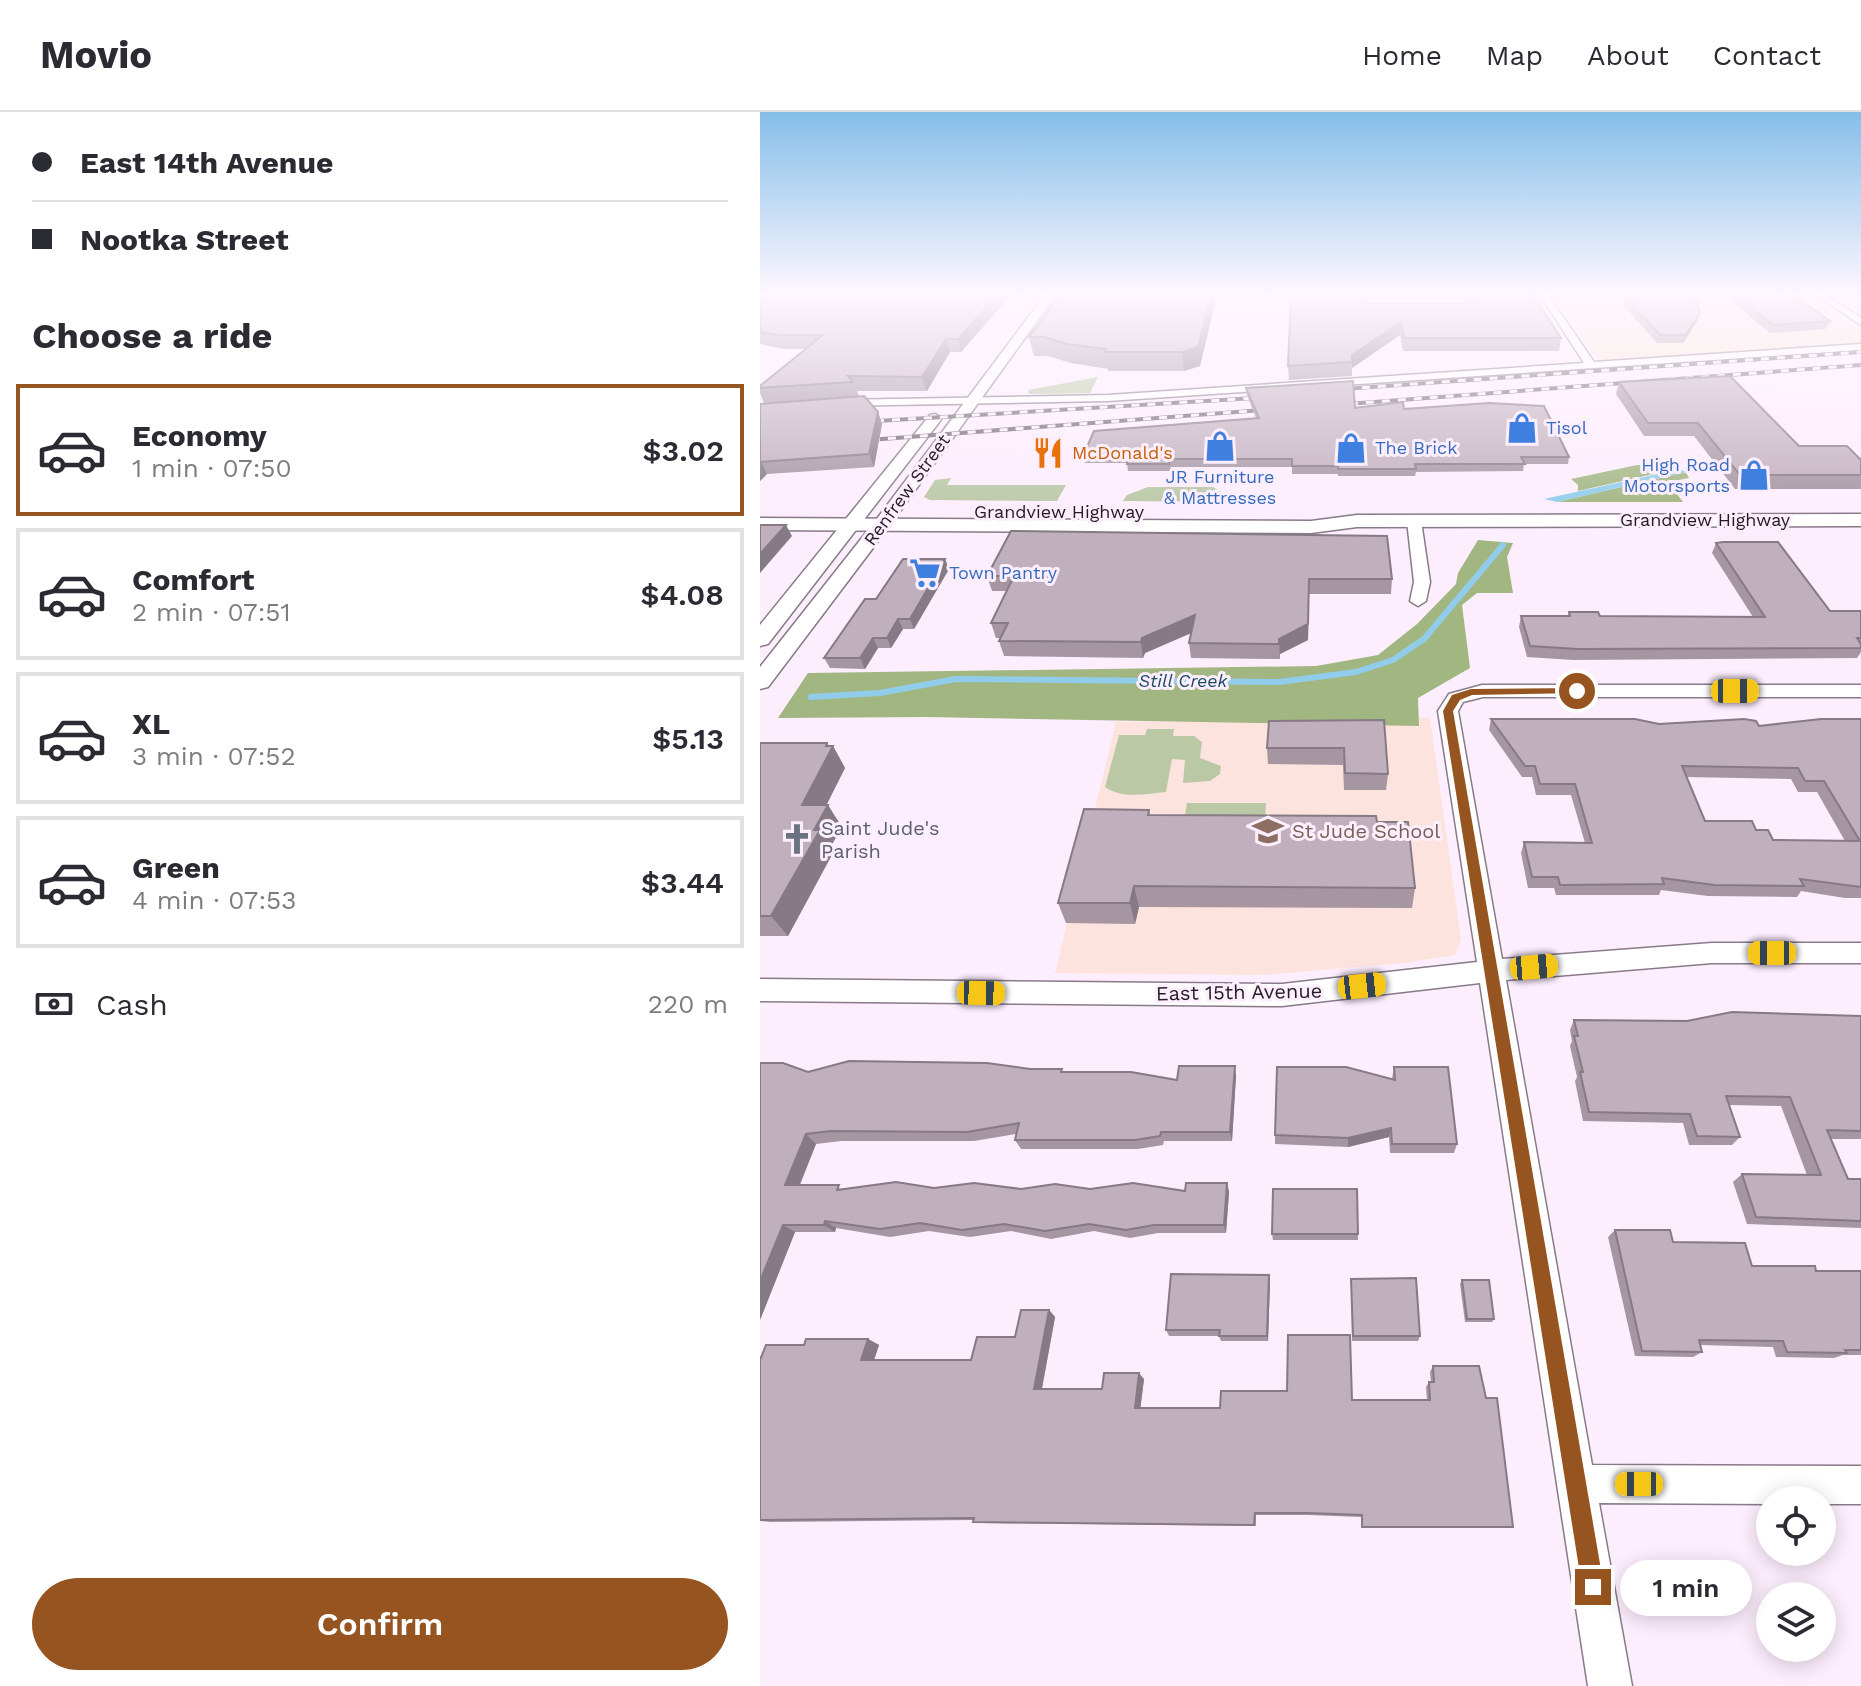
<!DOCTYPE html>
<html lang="en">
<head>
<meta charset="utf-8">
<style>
	:root { --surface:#fff; --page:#f7f7f7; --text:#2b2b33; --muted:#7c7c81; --line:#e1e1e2; --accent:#955420 }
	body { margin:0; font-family:"Work Sans",sans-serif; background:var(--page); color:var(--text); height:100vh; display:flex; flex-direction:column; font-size:30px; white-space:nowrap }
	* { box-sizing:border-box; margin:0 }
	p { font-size:26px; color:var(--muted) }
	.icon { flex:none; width:44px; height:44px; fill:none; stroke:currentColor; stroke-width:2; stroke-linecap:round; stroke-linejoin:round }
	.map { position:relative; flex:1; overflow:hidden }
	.drawer { display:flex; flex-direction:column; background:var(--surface); width:760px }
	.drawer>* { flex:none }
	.top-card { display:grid; align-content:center; height:176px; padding:0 32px; background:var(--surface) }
	.buttons { position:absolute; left:996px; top:1374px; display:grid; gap:16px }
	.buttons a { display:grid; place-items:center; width:80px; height:80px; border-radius:50%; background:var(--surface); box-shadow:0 4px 20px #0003; font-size:40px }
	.end { position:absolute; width:36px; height:36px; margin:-18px; border:10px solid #955420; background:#fff; box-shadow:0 0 0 4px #fff }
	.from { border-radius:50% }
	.bubble { position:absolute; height:56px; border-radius:28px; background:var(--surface); box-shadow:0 4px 20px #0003; font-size:26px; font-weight:600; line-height:56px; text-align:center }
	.car { position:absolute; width:24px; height:48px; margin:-24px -12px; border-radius:10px; box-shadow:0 0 6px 2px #0007; background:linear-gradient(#f5c518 24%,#345 0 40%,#f5c518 0 76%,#345 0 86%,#f5c518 0) }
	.top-card b { display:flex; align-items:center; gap:28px; height:76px; font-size:30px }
	.top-card b+b { border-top:2px solid var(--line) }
	.top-card i { width:20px; height:20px; background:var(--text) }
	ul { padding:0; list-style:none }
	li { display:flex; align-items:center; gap:24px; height:132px; margin:0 16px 12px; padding:0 16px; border:4px solid var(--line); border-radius:0px }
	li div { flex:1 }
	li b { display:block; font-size:30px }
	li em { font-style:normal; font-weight:600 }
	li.selected { border-color:var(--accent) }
	li>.icon { width:72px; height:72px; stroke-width:1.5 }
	h2 { padding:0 32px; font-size:36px; line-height:96px }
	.pay { display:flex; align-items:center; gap:20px; height:88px; padding:0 32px; font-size:30px }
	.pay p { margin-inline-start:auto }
	.action { display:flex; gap:16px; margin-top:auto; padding:16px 32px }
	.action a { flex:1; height:92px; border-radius:48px; background:var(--accent); color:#fff; font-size:32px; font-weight:600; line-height:92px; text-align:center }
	header { display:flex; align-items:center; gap:48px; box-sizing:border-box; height:112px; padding:0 40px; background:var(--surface); border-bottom:2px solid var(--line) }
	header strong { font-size:38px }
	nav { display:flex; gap:44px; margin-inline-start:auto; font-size:28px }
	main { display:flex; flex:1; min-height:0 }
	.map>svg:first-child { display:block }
	.industrial { fill:#f8e7d5 }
	.education { fill:#fde3de }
	.green { fill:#bac8a6 }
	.forest { fill:#a2b682 }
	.water { fill:#91cdea }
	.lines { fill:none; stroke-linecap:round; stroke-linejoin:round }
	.stream { stroke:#91cdea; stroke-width:6 }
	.minor-casing { stroke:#887a88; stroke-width:3 }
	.tertiary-casing { stroke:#887a88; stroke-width:3 }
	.secondary-casing { stroke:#887a88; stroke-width:3 }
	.minor { fill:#fff; fill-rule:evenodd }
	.tertiary { fill:#fff; fill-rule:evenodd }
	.secondary { fill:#fff; fill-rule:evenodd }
	.rail-casing { stroke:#6b626b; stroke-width:4 }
	.rail { stroke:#fdeefe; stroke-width:3; stroke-dasharray:8; stroke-linecap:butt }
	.wall { fill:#a596a2; fill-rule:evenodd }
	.shaded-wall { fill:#867a84 }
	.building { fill:#c0afbc; stroke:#867a84; stroke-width:2; fill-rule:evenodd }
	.route { fill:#955420 }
	.labels { text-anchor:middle; stroke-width:6; stroke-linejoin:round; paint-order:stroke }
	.far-shop-label { font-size:18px; fill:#366cbe; stroke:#fdeefe; text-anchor:start }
	.far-food-label { font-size:18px; fill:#c56008; stroke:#fdeefe; text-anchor:start }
	.far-street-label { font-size:18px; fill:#221d22; stroke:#fdeefe }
	.far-water-label { font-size:18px; font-style:italic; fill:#194a5f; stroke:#fdeefe }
	.worship-label { font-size:20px; fill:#5b616d; stroke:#fdeefe; text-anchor:start }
	.education-label { font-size:20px; fill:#785e54; stroke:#fdeefe; text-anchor:start }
	.street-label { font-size:20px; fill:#221d22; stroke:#fdeefe }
</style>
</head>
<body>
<header>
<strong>Movio</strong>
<nav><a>Home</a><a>Map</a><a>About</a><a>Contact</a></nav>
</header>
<main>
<section class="drawer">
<div class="top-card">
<b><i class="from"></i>East 14th Avenue</b>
<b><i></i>Nootka Street</b>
</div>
<h2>Choose a ride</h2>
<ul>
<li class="selected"><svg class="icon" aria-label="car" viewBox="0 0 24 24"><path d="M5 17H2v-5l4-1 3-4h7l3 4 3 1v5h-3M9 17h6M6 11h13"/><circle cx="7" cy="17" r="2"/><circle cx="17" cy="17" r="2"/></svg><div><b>Economy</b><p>1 min · 07:50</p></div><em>$3.02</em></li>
<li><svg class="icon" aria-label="car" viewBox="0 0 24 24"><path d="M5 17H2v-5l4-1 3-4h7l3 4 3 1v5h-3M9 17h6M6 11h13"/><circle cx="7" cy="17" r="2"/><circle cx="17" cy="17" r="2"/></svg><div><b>Comfort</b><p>2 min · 07:51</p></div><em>$4.08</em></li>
<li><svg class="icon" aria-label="car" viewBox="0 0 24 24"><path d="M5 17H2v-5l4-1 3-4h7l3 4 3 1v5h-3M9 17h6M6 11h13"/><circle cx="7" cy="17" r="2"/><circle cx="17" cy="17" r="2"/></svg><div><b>XL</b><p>3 min · 07:52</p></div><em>$5.13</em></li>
<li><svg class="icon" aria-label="car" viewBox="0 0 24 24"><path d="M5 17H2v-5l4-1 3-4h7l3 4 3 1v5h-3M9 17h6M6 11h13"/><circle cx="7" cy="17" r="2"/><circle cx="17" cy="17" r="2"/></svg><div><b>Green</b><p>4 min · 07:53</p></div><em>$3.44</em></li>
</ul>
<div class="pay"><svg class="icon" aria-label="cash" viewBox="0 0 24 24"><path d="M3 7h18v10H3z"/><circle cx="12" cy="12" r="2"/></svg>Cash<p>220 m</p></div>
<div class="action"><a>Confirm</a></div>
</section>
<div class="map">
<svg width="1101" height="1574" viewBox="0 0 1101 1574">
	<rect width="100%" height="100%" fill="#fdeefe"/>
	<path class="industrial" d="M793 183H1049L1101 219V232L843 249 836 246Z"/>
	<path class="education" d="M670 606 701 827 695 843 644 851 505 863 295 861 356 610Z"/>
	<g class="green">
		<path d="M338 265 330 281 269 282 268 278Z"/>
		<path d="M191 366 187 373H306L297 389 170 388 164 385 175 368Z"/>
		<path d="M388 375H453L464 382 463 390 363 389 367 383Z"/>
		<path d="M387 617H414L413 624H434L442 630 440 646 461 654 460 662 450 669 423 671 425 648 412 647 406 680C387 682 361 687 345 675L359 623H385Z"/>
		<path d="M427 691H506L505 715 423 714Z"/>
	</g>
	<g class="forest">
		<path d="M877 353H911L920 356 818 379V373L811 367Z"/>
		<path d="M926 360 929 366 908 370 923 390H797Z"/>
		<path d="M718 428 753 431 747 445 753 481H717L702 493 710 556 658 586 659 614 166 605 18 606 48 561 556 554 618 543 657 512 696 472 698 461Z"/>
	</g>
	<path class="water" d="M920 357 926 360 797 390 784 387Z"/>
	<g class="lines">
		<path class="stream" d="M51 585 120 581 196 567 519 570 596 560 633 548 664 527 743 433"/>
		<defs>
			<g id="minor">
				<path d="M780 183H788L834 250 1101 232V238L348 289 78 294 72 291 78 288 348 283 824 251Z"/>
				<path d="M1056 183H1065L1101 206V213Z"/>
				<path d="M654 405 661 409 670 470 666 489 658 494 650 489 654 470 647 409Z"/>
				<path d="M722 573H1101V585H723L703 590 698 599 742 847 952 831H1101V851H952L746 868 832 1353 1101 1354V1392H1062V1388H1010V1392L839 1391 872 1574H828L720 871 522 894 0 889V867L522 872 717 850 678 599 689 582Z"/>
			</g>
			<g id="tertiary">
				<path d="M285 183H296L128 416 8 575 0 577V555L116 408Z"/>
				<path d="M175 302 182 306 180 309 8 532 0 534V513L170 303Z"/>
			</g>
			<path id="secondary" d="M1101 402V414L597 415 551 421 0 418V406L551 409 597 403Z"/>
		</defs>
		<use href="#minor" class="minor-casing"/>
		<use href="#tertiary" class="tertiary-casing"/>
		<use href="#secondary" class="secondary-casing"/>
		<use href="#minor" class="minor"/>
		<use href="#tertiary" class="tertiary"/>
		<use href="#secondary" class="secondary"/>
		<defs>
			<g id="rail">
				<path d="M570 278 1101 240"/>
				<path d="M574 293 1101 253"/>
				<path d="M100 310 511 285"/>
				<path d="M96 329 515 297"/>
			</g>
		</defs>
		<use href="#rail" class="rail-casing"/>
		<use href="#rail" class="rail"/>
	</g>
	<g class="wall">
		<path d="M0 183H251L201 240H190L167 279H97L99 284 118 300 122 312 114 355 7 362 0 369V292L86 285 4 291 0 281V274L46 237H24L0 232Z"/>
		<path d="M300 183H457L440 254 424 259H348V257L311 251 288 244H274L269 225Z"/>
		<path d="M703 183H773L801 226 799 239H643L640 223 592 256V264L529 268 528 254 607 191H707Z"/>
		<path d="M864 183H934L940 201 937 209 923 231H897L863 193 866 185Z"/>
		<path d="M964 183H1033L1070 209 1066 217 1010 221Z"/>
		<path d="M859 270 1039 334 1101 348V377H975L934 324H884L856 282Z"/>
		<path d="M486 276 595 296 644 297 809 345 808 352H764L763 359 656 360 655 364H578V362H532V355H411L410 359H368L367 351H325L323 344 496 306 487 283Z"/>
		<path d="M956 431 1070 499H1101V540L1097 546 813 548 767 545 759 515 761 504H808L809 500 840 504 993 505 952 441Z"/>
		<path d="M185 447 189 457 154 517H143L131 536H118L105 557 70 556 64 546 116 487Z"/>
		<path d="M227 464 632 467 631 482H549L548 528 520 542V547L431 546 429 531 432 521 385 541 383 546 244 544 239 529 241 526H236L231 511 247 479H232Z"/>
		<path d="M731 607 999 614 1101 607V786H1085L1041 779 1037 785 948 784 901 778 899 783H796L794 776H768L761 741 764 730 825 731 811 683H776L772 665H762L729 618ZM926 665 1031 667 1038 680H1057L1085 729 1013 728 945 709Z"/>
		<path d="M624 608 628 662 626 678H584L583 653 508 652 507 636Z"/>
		<path d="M0 631H67L69 634H73L85 656 66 693 82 715 71 734 74 739 28 824H0Z"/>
		<path d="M389 698 390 703 617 710 655 776 652 796 379 795 375 812 306 811 298 791Z"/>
		<path d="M1101 904V1027H1071L1088 1067H1101V1116L987 1112 973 1070 982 1062 1047 1063 1021 994 969 993 980 1025 972 1033H929L923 1011 823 1009 815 969 817 965 810 934 812 929 810 918 814 908 927 909Z"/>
		<path d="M634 955 697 1032 694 1041H630L629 1025 588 1035 515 1032V1023L632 967Z"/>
		<path d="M270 957 417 968 476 964 472 1029H404L403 1033 378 1037H261L255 1028 256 1022 214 1029H81L56 1032 40 1073 84 1077 174 1076 425 1079 467 1071 469 1080 466 1121H398L370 1126 334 1119 291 1127 251 1119 210 1125 169 1119 130 1125 76 1116 75 1120H35L0 1208 48 960Z"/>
		<path d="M855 1118 913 1130 992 1154 1056 1159H1101V1243H1083L1074 1246 1016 1245 1013 1235 940 1233 942 1240 933 1245 875 1244 848 1125Z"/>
		<path d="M512 1122H598V1128H513Z"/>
		<path d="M591 1167 660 1224 658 1229H592Z"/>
		<path d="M702 1168 734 1207 732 1210H705L700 1172Z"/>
		<path d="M510 1169 508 1229H461L459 1224H409L406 1218Z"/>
		<path d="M289 1198 295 1205 282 1277H342L384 1267 380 1296H460L592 1288H667L666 1275 669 1270H671L670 1260 673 1254 753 1415 748 1416H601V1405L548 1403H496V1414L223 1411 213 1410V1408L11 1410 0 1409 44 1233 108 1227 119 1233 114 1248H211L255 1225Z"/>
	</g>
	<g class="shaded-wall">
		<path d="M237 183H251L201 240 198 227Z"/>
		<path d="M451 183H457L440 254 424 259 422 240Z"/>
		<path d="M940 201 937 209 923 231 925 223Z"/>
		<path d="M641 210 640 223 592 256V243Z"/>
		<path d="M186 227 190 240 167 279 162 265Z"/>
		<path d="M118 300 122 312 114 355 109 342Z"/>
		<path d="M1 349 7 362 0 369V350Z"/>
		<path d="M26 413 32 424 0 461V442Z"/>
		<path d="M185 447 189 457 154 517 150 507Z"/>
		<path d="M549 482 548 528 520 542V547L519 527Z"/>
		<path d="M435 503 437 518 385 541 383 546 381 530 382 526Z"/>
		<path d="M138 507 143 517 131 536 127 526Z"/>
		<path d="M113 526 118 536 105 557 100 546Z"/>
		<path d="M67 631 71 638 73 634 85 656 57 712 68 693 82 715 71 734 74 739 28 824 11 804 42 693Z"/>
		<path d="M374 774 379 795 375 812 370 791Z"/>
		<path d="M475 954 476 964 472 1029 470 1020Z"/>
		<path d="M631 1016 629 1025 588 1035V1026Z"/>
		<path d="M46 1022 56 1032 36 1081 25 1073Z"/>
		<path d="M467 1071 469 1080 466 1121 464 1113Z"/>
		<path d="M65 1109 76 1116 75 1120 64 1113Z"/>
		<path d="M23 1113 35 1120 0 1208V1169Z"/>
		<path d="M509 1163 510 1169 508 1229 507 1224Z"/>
		<path d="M289 1198 295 1205 281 1281 274 1277Z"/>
		<path d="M108 1227 119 1233 112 1254 101 1248Z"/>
		<path d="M379 1261 384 1267 380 1300 375 1296Z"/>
	</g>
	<g class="building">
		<path d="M0 183H237L198 227H186L162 265 88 264 93 270 0 276V274L63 223H18L0 220Z"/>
		<path d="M300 183H451L438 235 422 240H345L346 237 307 232 284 225H269Z"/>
		<path d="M531 183H607V191H714L710 183H773L801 226H644L641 210 592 243V250L528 254Z"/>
		<path d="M872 183H934L940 201 925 223H900L865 185H874Z"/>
		<path d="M976 183H1033L1070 209 1013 213Z"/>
		<path d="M970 264 1039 334H1087L1101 348V363H980L938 311H888L859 270Z"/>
		<path d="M593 269 595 296 643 290 644 297 729 291 784 294 809 345H761L765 352H655L656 357H578V354H532V347H410L409 352H367L369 344H323L334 319 499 306 486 276Z"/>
		<path d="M104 284 118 300 109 342 0 350V292Z"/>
		<path d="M0 413H26L0 442Z"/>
		<path d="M251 419 627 424 632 467H549L548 512 519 527V532L429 531 435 503 382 526 381 530 239 529 248 511H231L254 464H227Z"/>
		<path d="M963 430H1018L1070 499H1101V526H1097L1101 532V536L817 537 770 534 761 504H810L809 500H838L840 504 1005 505 956 431Z"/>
		<path d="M143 447H185L150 507H138L127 526H113L100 546H64L105 487H116Z"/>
		<path d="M731 607H875L899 612 984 607 996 609 999 614 1061 607H1101V775L1040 767 1044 774 954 773 902 766 904 772 800 773 798 765H772L764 730 832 731 815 672H780L775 654H765ZM922 654 1038 656 1045 669H1064L1100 729 1013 728 1008 718H996L992 709H945Z"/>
		<path d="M624 608 628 662 585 661 584 636H507L509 609Z"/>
		<path d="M0 631H67L66 634H73L42 693H68L54 718H60L11 804H0Z"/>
		<path d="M324 697 389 698 388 703 616 704 617 710H648L655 776 374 774 370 791H298Z"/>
		<path d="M972 900 1101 904V1019L1067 1018 1088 1067H1101V1109L996 1105 982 1062 1061 1063 1030 985 966 984 980 1025 937 1024 930 1002 829 1000 820 960H823L814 924H818L814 908 927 909Z"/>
		<path d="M89 949 227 951 270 957H302L301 960H371L417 968 419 954H475L470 1020H401L400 1024 375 1028H255L259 1011 207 1020 71 1019 46 1022 25 1073H79L77 1078 136 1070 174 1076 214 1071 261 1077 295 1072 330 1077 373 1071 425 1079 426 1071H467L464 1113H394L366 1118 329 1112 285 1119 244 1112 202 1118 160 1111 120 1117 65 1109 64 1113H23L0 1169V951H23L48 960Z"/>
		<path d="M517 955H586L635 968 634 955H688L697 1032H632L631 1016 588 1026 515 1023Z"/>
		<path d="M513 1077H597L598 1122H512Z"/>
		<path d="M855 1118H910L913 1130 985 1131 992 1154H1055L1056 1159H1101V1238H1085L1087 1241 1027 1240 1023 1229 939 1228 942 1240 882 1239Z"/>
		<path d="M411 1162 509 1163 507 1224H459L460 1218H406Z"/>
		<path d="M656 1166 660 1224H593L591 1167Z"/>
		<path d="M702 1168H729L734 1207H707Z"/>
		<path d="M261 1198H289L274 1277H342L344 1261H379L375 1296H460L461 1279H527L528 1223H590L592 1288H670L669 1270H674L673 1254H719L726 1286H737L753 1415H602V1403L548 1401H495L494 1413 213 1410 214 1406 0 1408V1248L6 1233H44L46 1227H108L101 1248H211L217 1225H255Z"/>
	</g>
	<linearGradient id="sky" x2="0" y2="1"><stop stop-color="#85bee9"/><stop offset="0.45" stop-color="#fef7ff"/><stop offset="1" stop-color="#fef7ff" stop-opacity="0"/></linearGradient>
	<rect width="1101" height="403" fill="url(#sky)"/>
	<path class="route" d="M817 576 822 579 820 581 712 583 700 588 693 599 844 1475 841 1483 833 1487 825 1483 822 1475 683 599 692 583 711 577Z"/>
	<defs>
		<symbol id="shop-bare" viewBox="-9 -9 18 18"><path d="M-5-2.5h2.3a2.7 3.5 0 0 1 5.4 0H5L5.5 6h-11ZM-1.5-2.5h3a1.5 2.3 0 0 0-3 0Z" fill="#3f7fe0" stroke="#fdeefe" stroke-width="2.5" paint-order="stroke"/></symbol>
		<symbol id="restaurant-bare" viewBox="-9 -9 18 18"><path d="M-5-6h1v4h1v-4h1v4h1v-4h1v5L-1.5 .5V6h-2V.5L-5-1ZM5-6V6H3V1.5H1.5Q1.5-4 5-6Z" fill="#e8710a" stroke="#fdeefe" stroke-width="2.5" paint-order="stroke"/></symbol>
		<symbol id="supermarket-bare" viewBox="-9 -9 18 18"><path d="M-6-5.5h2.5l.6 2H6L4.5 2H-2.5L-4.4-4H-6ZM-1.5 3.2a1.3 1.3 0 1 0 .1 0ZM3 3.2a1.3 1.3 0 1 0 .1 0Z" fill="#3f7fe0" stroke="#fdeefe" stroke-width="2.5" paint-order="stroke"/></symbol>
		<symbol id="school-bare" viewBox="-9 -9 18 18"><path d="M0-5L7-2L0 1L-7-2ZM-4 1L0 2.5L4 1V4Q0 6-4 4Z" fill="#8d6e63" stroke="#fdeefe" stroke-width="2.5" paint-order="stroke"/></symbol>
		<symbol id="church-bare" viewBox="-9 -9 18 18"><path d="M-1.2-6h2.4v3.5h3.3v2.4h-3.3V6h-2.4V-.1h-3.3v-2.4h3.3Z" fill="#6b7280" stroke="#fdeefe" stroke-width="2.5" paint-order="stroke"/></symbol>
	</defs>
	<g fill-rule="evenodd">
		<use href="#shop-bare" x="740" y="294" width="44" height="44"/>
		<use href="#shop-bare" x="438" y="312" width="44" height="44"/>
		<use href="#shop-bare" x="569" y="314" width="44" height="44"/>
		<use href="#restaurant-bare" x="266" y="319" width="44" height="44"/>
		<use href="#shop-bare" x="972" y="341" width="44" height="44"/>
		<use href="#supermarket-bare" x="143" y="439" width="44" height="44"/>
		<use href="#school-bare" x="486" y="697" width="44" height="44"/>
		<use href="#church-bare" x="15" y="705" width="44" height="44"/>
	</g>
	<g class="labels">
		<g class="far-shop-label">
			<text x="786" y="322">Tisol</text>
			<text x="615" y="342">The Brick</text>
			<text x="970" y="359" text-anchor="end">High Road<tspan x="970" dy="21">Motorsports</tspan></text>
			<text x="460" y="371" text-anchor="middle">JR Furniture<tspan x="460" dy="21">&amp; Mattresses</tspan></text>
			<text x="189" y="467">Town Pantry</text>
		</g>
		<g class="far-food-label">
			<text x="312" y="347">McDonald's</text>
		</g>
		<g class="far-street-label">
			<text transform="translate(147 378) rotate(-54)" y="6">Renfrew Street</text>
			<text x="299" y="406">Grandview Highway</text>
			<text x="945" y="414">Grandview Highway</text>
		</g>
		<g class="far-water-label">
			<text x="423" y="575">Still Creek</text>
		</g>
		<g class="worship-label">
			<text x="61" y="723">Saint Jude's<tspan x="61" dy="23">Parish</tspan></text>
		</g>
		<g class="education-label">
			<text x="532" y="726">St Jude School</text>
		</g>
		<g class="street-label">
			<text transform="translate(479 880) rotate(-1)" y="7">East 15th Avenue</text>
		</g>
	</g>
</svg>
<div class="buttons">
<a><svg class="icon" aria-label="locate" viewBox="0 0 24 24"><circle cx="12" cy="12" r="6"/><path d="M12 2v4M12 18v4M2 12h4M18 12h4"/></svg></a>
<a><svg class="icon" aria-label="layers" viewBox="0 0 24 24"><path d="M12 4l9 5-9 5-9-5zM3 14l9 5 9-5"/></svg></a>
</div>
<i class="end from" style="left:817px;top:579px"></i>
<i class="end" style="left:833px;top:1475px"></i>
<div class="bubble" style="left:860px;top:1448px;width:132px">1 min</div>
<i class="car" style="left:975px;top:579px;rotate:90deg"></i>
<i class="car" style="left:1012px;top:841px;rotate:270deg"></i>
<i class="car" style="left:774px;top:855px;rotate:85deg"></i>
<i class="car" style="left:602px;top:874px;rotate:84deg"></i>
<i class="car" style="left:221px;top:881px;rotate:91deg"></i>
<i class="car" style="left:879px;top:1372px;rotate:270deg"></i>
</div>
</main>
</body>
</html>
